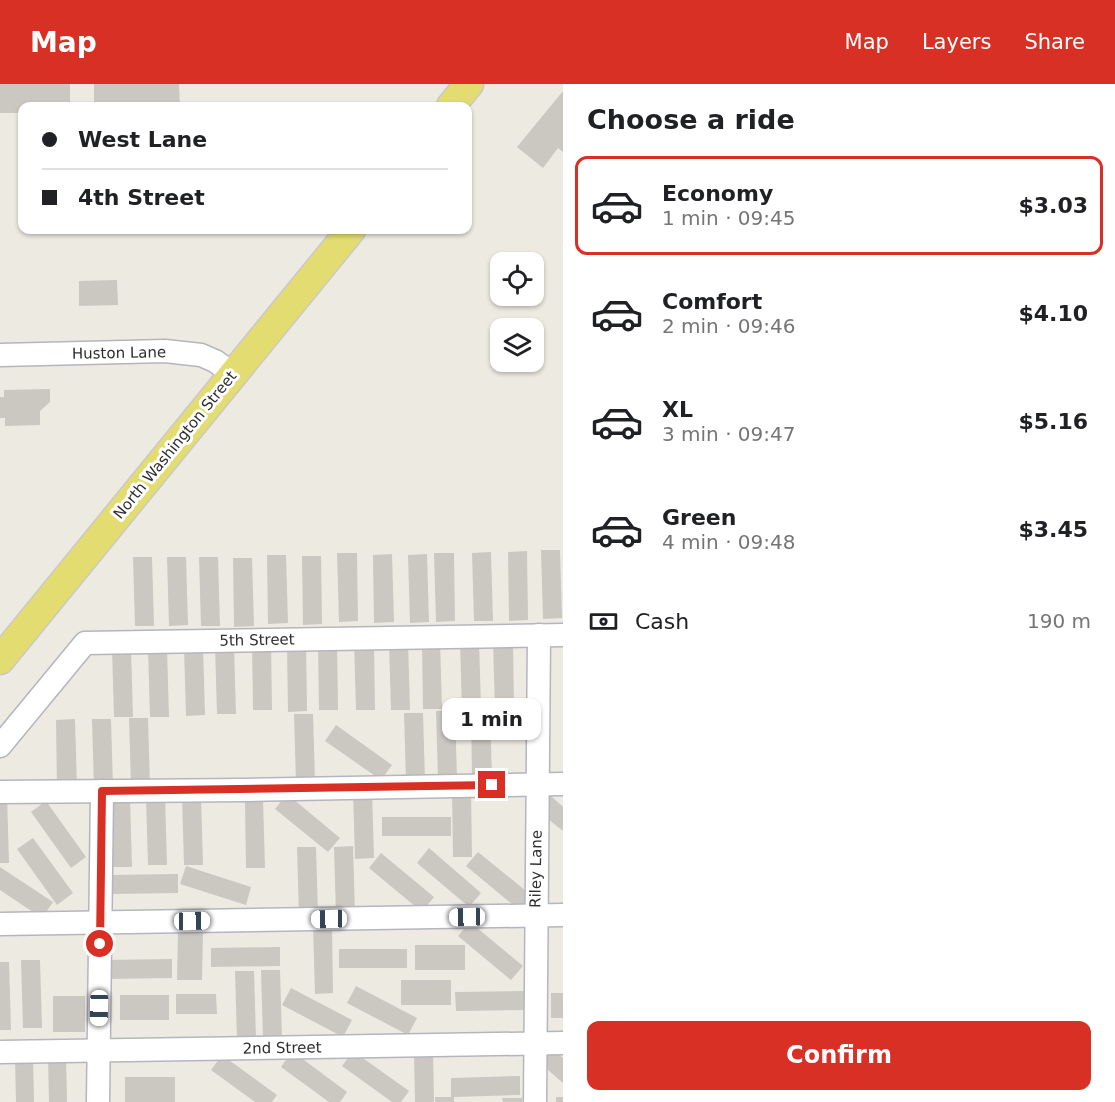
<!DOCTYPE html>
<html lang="en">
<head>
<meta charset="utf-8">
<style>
	:root { --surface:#fff; --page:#f6f6f6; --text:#202124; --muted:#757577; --line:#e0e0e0; --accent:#d93025 }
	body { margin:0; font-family:"DejaVu Sans",sans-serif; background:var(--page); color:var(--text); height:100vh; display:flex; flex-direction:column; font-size:22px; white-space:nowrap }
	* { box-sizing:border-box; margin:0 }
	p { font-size:20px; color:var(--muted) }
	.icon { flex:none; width:33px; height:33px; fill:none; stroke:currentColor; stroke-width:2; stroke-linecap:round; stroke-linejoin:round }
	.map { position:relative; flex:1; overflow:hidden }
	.side { display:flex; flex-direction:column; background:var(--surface); width:552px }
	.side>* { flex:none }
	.guide { position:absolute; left:18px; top:18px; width:454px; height:132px; border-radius:12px; box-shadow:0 2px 4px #0004; display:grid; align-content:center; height:132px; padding:0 24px; background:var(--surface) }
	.buttons { position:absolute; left:490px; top:168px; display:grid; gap:12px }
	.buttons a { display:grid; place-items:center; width:54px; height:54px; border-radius:12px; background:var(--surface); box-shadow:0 2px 4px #0004; font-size:30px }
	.end { position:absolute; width:27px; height:27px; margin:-14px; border:8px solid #d93025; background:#fff; box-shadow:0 0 0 3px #fff }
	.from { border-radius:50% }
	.bubble { position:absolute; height:42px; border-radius:12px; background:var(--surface); box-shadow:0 2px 4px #0004; font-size:20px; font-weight:700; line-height:42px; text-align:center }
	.car { position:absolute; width:18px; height:36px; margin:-18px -9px; border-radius:8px; box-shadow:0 0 4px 2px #0007; background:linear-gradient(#fff 24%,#345 0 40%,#fff 0 76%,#345 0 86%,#fff 0) }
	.guide b { display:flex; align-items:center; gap:21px; height:57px; font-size:22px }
	.guide b+b { border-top:2px solid var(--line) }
	.guide i { width:15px; height:15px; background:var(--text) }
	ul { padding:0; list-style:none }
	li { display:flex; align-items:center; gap:18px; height:99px; margin:0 12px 9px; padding:0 12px; border:3px solid transparent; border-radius:12px }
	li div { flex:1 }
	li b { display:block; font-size:22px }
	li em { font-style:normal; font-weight:700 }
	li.current { border-color:var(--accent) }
	li>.icon { width:54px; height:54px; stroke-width:1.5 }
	h2 { padding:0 24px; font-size:27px; line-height:72px }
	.pay { display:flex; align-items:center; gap:15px; height:66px; padding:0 24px; font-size:22px }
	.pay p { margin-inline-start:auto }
	.action { display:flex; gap:12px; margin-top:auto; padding:12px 24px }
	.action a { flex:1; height:69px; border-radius:12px; background:var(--accent); color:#fff; font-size:24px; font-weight:700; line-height:69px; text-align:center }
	header { display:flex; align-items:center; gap:36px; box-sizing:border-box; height:84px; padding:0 30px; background:var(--accent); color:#fff }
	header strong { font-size:28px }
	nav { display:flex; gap:33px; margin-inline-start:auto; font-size:21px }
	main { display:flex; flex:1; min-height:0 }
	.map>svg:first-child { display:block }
	.building { fill:#cac8c0 }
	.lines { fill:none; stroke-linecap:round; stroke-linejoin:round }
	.minor-casing { stroke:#b5b5c0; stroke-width:25 }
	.major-casing { stroke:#c9c9c9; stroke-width:31 }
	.minor { stroke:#fff; stroke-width:22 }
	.major { stroke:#e3dc71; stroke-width:28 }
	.route { stroke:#d93025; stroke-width:8 }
	.labels { text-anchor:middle; stroke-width:6; stroke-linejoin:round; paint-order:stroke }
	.street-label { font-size:15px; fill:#2e2e2e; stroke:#fff }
</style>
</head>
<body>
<header>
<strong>Map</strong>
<nav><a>Map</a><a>Layers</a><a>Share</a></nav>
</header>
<main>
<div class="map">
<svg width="563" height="1018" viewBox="0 0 563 1018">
	<rect width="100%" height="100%" fill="#edeae2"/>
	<g class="building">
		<path d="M0 0H70V22H22V29H0Z"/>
		<path d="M94 0H179L180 22H94Z"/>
		<path d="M563 7V68L558 64 543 84 517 63Z"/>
		<path d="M117 196 118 221 79 222V197Z"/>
		<path d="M50 305V318L40 327V341L5 342V334H0V313H4V306Z"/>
		<path d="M541 466H560L562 534 543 535Z"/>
		<path d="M527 467 528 536 509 537 508 468Z"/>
		<path d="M491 468 493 537H474L472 469Z"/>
		<path d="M337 469H357L358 537 339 538Z"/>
		<path d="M434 469H454L455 537 436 538Z"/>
		<path d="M392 470 394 538 374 539 373 471Z"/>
		<path d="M427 470 429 538 410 539 408 471Z"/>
		<path d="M267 471H286L288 539 268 540Z"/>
		<path d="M302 472H321L322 540 303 541Z"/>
		<path d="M133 473H152L154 542H135Z"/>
		<path d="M167 473H186L188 541 169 542Z"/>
		<path d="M199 473H218L220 542H201Z"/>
		<path d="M233 474H252L254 542 234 543Z"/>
		<path d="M460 556H479L481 624 462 625Z"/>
		<path d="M513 556 514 625H495L493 557Z"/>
		<path d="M337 557 338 626H319L318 558Z"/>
		<path d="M422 557H440L442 625H423Z"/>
		<path d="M252 558H271L272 626H253Z"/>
		<path d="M354 558H374L375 626H356Z"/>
		<path d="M389 558H408L410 626H391Z"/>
		<path d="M287 559H306L307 627 288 628Z"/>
		<path d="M234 561 236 630H217L215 562Z"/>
		<path d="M184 563H203L205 631 186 632Z"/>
		<path d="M131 564 133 633H114L112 565Z"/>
		<path d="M167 564 169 633H150L148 565Z"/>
		<path d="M471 625H490L492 693 472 694Z"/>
		<path d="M455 626 457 695H438L436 627Z"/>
		<path d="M404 629H423L425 697H406Z"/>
		<path d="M294 630H313L315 698 296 699Z"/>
		<path d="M129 634H148L150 702H131Z"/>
		<path d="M75 635 77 704 57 705 56 636Z"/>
		<path d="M92 635H111L113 703 94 704Z"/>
		<path d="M336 641 392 681 381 696 325 657Z"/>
		<path d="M471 704 472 773H453L452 705Z"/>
		<path d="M372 706 374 774 355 775 353 707Z"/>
		<path d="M287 710 340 754 328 768 275 725Z"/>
		<path d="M0 711H7L9 779H0Z"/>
		<path d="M165 712 167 781H148L146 713Z"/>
		<path d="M182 712H201L203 781H184Z"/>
		<path d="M551 712 563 723V747L538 727Z"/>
		<path d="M130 714 132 783H113L111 715Z"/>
		<path d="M263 715 265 784H246L245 716Z"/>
		<path d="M46 717 86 773 71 784 31 728Z"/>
		<rect x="382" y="733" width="69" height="19"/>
		<path d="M33 754 73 809 57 821 17 765Z"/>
		<path d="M353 762 355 831H336L334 763Z"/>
		<path d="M297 763H316L318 831 299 832Z"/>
		<path d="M429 764 481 809 469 823 417 779Z"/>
		<path d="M478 768 531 811 519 826 466 782Z"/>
		<path d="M381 769 434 813 422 828 369 784Z"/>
		<path d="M186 782 251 803 246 821 180 800Z"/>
		<path d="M0 783 53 818 42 834 0 806Z"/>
		<path d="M178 790V809L110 810V791Z"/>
		<path d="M470 838 523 882 511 896 458 852Z"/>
		<path d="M313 841H332L333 909 315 910Z"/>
		<path d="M178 846H203L202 896H177Z"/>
		<rect x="415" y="861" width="50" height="25"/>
		<path d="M280 863V882L211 883V864Z"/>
		<rect x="339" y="865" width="68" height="19"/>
		<path d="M172 875V894L104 895 103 876Z"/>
		<path d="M21 876H40L42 944H23Z"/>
		<path d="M0 878H9L11 946H0Z"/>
		<path d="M261 886H280L282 955H263Z"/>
		<path d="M235 887H254L256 955 237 956Z"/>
		<rect x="401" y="896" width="50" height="25"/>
		<path d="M356 902 417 934 408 951 347 919Z"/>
		<path d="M291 904 352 936 343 953 282 921Z"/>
		<path d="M524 907V926L456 927 455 908Z"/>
		<rect x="551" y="909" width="12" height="25"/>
		<path d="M176 910H216L217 930H176Z"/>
		<rect x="120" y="911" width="49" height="25"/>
		<rect x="53" y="912" width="32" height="36"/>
		<path d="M552 964 563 974V999L540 979Z"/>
		<path d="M292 967 347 1008 340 1018H329L281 983Z"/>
		<path d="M353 967 409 1007 401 1018H392L342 982Z"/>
		<path d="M414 968H433L434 1018H415Z"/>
		<path d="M222 971 277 1011 272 1018H255L211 986Z"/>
		<path d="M66 972 67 1018H49L48 973Z"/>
		<path d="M15 974H33L34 1018H16Z"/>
		<path d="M520 992V1011L454 1013V1018H435V1013H451V994Z"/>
		<rect x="125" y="993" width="50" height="25"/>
		<rect x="556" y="1013" width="7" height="5"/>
		<path d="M502 1014H522V1018H503Z"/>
	</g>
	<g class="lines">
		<defs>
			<g id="minor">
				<path d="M0 271 165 267 201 271 215 277 233 290"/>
				<path d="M0 662 85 559 563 551"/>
				<path d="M0 708 246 706 563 700"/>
				<path d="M0 840 563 831"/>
				<path d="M0 968 563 959"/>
				<path d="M98 1018 102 707"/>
				<path d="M535 1018 539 551"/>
			</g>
			<g id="major">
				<path d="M451 22 469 0"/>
				<path d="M0 576 351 146"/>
			</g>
		</defs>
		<use href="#minor" class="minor-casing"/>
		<use href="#major" class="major-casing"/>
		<use href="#minor" class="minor"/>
		<use href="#major" class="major"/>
	</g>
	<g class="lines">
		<path class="route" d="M100 860 102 707 492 701"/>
	</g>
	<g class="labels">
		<g class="street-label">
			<text transform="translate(119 269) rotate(-1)" y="5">Huston Lane</text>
			<text transform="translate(175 361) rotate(-51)" y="5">North Washington Street</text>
			<text transform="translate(257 556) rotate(-1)" y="5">5th Street</text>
			<text transform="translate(536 785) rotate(-89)" y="5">Riley Lane</text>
			<text transform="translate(282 964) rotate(-1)" y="5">2nd Street</text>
		</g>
	</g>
</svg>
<div class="buttons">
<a><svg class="icon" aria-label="locate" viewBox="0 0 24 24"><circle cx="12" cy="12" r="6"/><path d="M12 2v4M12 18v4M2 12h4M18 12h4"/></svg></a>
<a><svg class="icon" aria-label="layers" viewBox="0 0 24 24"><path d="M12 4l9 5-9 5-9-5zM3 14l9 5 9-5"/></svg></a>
</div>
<i class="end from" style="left:100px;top:860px"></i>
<i class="end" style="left:492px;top:701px"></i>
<div class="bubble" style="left:442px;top:614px;width:99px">1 min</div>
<i class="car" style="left:467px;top:833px;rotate:269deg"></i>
<i class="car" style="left:329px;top:835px;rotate:269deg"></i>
<i class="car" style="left:192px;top:837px;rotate:89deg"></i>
<i class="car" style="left:99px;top:924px;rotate:181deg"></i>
<div class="guide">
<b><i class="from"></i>West Lane</b>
<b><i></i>4th Street</b>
</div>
</div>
<section class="side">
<h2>Choose a ride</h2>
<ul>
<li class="current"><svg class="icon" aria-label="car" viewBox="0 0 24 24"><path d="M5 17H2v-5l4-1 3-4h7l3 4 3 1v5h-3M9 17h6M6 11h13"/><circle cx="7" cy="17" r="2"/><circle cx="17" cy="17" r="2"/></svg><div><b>Economy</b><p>1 min · 09:45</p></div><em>$3.03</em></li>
<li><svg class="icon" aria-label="car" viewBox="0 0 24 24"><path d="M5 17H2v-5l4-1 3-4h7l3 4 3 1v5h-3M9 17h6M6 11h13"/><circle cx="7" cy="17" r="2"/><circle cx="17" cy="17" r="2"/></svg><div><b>Comfort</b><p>2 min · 09:46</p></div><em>$4.10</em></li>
<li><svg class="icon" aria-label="car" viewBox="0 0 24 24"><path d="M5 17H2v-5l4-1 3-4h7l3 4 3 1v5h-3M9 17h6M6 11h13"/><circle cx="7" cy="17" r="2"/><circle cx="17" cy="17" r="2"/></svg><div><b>XL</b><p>3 min · 09:47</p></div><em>$5.16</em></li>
<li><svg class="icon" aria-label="car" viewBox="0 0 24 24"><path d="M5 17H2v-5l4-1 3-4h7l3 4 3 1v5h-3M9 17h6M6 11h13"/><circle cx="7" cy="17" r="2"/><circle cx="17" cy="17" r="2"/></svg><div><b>Green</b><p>4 min · 09:48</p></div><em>$3.45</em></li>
</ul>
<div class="pay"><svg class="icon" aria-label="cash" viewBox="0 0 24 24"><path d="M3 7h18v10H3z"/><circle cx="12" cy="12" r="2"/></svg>Cash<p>190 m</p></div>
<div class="action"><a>Confirm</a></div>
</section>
</main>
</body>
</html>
